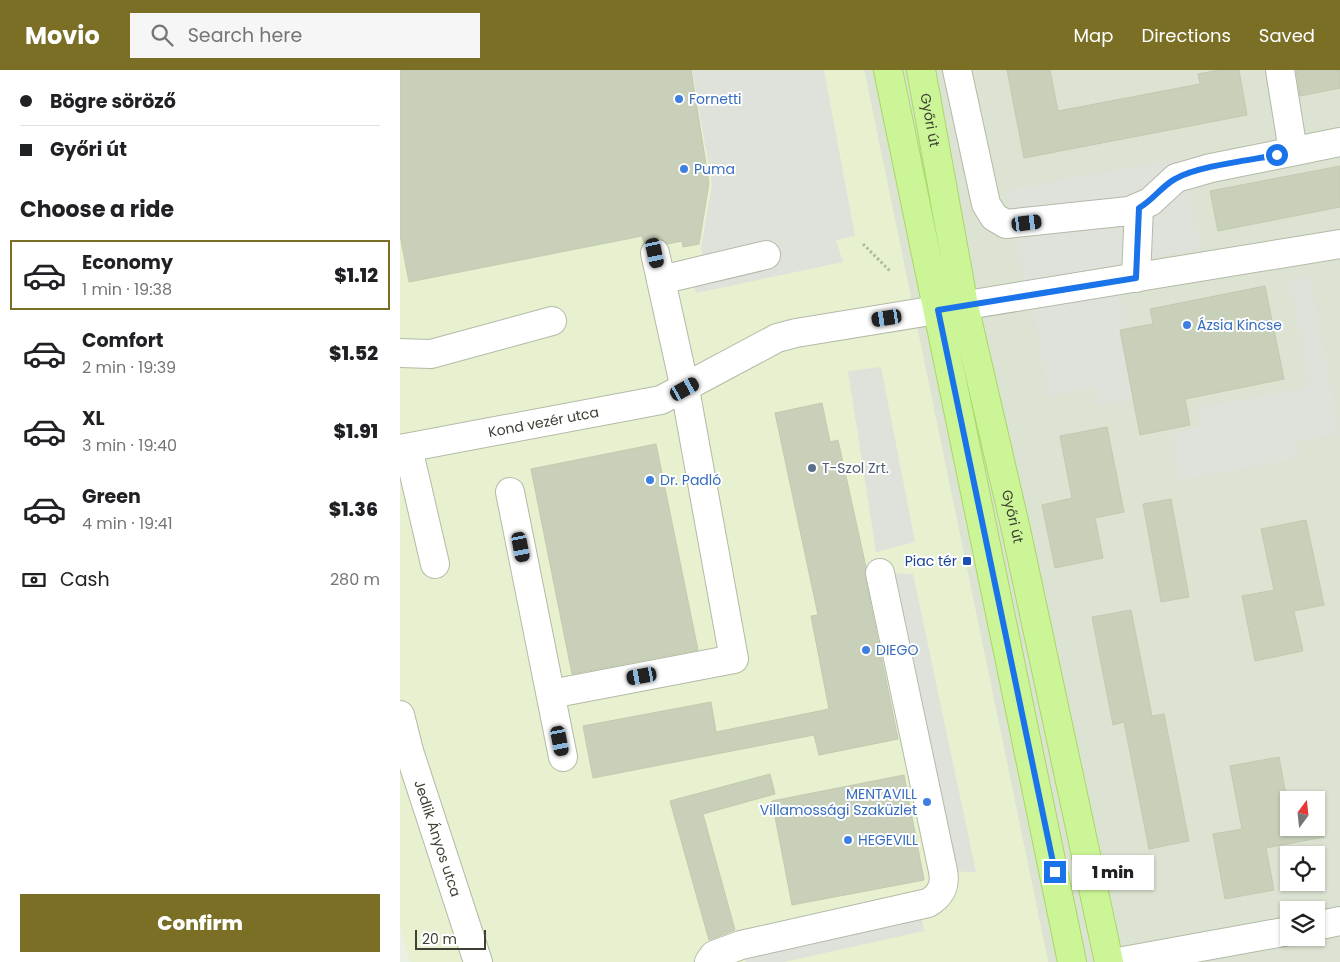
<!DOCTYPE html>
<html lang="en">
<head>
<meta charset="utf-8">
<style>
	:root { --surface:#fff; --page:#f6f6f6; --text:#202124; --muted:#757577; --line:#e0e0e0; --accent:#7a6f24 }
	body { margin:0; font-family:Poppins,sans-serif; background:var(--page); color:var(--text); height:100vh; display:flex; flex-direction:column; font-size:19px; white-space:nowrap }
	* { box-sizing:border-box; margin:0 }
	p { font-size:16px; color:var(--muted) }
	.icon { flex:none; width:28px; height:28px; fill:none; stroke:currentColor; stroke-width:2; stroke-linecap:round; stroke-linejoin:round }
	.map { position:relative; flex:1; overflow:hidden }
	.details { display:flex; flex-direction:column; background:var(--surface); width:400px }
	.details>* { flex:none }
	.hud { display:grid; align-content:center; height:110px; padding:0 20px; background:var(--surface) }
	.needle { width:32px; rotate:15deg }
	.controls { position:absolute; left:880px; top:721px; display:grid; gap:10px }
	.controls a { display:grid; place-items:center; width:45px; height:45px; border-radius:0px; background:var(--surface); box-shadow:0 1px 4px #0004; font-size:25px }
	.scale { position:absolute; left:15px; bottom:12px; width:71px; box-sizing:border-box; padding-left:5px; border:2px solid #3d4134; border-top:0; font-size:14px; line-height:18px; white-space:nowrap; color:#3d4134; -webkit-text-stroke:4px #fff; paint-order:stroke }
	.end { position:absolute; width:22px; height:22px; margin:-11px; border:6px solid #1a73e8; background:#fff; box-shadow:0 0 0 2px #fff }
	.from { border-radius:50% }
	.bubble { position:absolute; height:35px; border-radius:0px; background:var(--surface); box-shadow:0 1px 4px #0004; font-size:16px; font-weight:800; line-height:35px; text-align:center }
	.car { position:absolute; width:15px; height:30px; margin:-15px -8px; border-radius:6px; box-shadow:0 0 4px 1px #0007; background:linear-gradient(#222 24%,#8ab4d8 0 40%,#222 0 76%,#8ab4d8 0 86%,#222 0) }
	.hud b { display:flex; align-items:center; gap:18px; height:48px; font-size:19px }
	.hud b+b { border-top:1px solid var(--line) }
	.hud i { width:12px; height:12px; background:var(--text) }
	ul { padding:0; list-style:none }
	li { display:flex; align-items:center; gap:15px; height:70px; margin:0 10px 8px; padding:0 10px; border:2px solid transparent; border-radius:0px }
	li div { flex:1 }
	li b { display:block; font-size:19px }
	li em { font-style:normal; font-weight:800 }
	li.active { border-color:var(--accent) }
	li>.icon { width:45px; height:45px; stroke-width:1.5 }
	h2 { padding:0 20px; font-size:22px; line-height:60px }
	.pay { display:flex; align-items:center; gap:12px; height:55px; padding:0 20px; font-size:19px }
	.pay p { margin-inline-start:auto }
	.button { display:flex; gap:10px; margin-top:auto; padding:10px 20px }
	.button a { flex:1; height:58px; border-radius:0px; background:var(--accent); color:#fff; font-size:20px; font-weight:800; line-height:58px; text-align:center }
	header { display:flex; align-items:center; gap:30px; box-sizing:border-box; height:70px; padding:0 25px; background:var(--accent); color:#fff }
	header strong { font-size:24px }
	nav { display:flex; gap:28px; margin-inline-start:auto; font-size:18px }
	.search { width:350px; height:45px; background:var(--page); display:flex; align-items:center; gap:12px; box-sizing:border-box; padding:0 18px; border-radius:0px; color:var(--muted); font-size:19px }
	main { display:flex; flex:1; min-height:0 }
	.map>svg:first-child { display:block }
	.residential { fill:#dce3d2; fill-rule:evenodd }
	.commercial { fill:#e7f1cf }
	.parking { fill:#dfe1db }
	.building { fill:#c9d0ba; stroke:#c1caae }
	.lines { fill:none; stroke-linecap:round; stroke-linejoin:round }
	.minor-casing { stroke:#b3baa7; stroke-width:30 }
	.major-casing { stroke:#a9d869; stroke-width:30 }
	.path { stroke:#aebb99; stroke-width:3; stroke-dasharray:2.5 2.5; stroke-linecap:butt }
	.minor { stroke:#fff; stroke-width:28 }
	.major { stroke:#ccf597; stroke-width:28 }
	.route { stroke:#1a73e8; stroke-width:6 }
	.shop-dot { fill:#3f7fe0; stroke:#fff; stroke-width:2 }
	.service-dot { fill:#5c6f8a; stroke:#fff; stroke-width:2 }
	.transit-dot { fill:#1a4fb4; stroke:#fff; stroke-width:2 }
	.labels { text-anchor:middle; stroke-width:4; stroke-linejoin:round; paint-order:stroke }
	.shop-label { font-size:14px; fill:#366cbe; stroke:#fff; text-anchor:start }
	.street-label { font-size:14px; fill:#3d4134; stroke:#fff }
	.service-label { font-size:14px; fill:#4e5e75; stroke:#fff; text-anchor:start }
	.transit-label { font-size:14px; fill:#164399; stroke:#fff; text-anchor:end }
</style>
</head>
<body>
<header>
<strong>Movio</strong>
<div class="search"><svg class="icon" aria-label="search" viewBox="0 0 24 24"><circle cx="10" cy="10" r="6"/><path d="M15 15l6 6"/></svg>Search here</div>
<nav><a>Map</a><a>Directions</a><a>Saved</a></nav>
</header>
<main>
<section class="details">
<div class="hud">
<b><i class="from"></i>Bögre söröző</b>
<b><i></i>Győri út</b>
</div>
<h2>Choose a ride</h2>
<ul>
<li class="active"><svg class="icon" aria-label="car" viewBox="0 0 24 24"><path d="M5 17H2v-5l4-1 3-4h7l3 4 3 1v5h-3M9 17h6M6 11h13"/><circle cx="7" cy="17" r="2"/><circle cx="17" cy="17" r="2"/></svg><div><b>Economy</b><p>1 min · 19:38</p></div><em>$1.12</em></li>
<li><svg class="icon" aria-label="car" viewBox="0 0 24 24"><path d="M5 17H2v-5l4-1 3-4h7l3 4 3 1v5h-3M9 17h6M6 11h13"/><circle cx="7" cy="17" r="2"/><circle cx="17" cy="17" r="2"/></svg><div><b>Comfort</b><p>2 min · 19:39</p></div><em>$1.52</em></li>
<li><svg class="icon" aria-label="car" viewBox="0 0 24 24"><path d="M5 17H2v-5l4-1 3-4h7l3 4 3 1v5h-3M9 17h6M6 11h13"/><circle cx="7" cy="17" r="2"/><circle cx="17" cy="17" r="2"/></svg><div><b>XL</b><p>3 min · 19:40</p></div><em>$1.91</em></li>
<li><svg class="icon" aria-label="car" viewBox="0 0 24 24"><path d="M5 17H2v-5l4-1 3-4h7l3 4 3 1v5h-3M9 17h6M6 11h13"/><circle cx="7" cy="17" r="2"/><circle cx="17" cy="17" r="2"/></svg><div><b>Green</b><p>4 min · 19:41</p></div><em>$1.36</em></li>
</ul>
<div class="pay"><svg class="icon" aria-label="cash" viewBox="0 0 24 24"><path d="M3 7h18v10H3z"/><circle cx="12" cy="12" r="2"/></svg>Cash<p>280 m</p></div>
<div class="button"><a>Confirm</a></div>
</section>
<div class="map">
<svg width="940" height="892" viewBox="0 0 940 892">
	<rect width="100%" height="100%" fill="#eaf0e3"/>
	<path class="residential" d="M464 0H940V892H648ZM889 730H916V758H889ZM889 785H916V812H889ZM889 840H916V868H889Z"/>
	<path class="commercial" d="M0 0H464L648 892H10L0 855Z"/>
	<g class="parking">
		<path d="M292 0H424L455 166 436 170 443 192 296 223 292 206 306 203 301 178 312 114Z"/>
		<path d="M784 88 801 179 624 212 607 120Z"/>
		<path d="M910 205 940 363 897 371 900 388 779 410 770 363 800 357 797 338 909 317 889 209Z"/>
		<path d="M721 224 737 328 697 335 694 318 648 326 633 239Z"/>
		<path d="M481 297 515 472 476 482 448 301Z"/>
		<path d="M480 503 513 504 576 802 543 801Z"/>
		<path d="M521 846 524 861 384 892H346L343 883Z"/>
	</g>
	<g class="building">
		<path d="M0 0H291L309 113 299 174 283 177 282 171 267 174 260 168H252L244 172 242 166 9 212 0 165Z"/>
		<path d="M607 0H650L658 41 800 14 798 4 819 0H839L847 45 624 88Z"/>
		<path d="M896 0H940V18L900 26Z"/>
		<path d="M940 96V137L818 161 810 121Z"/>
		<path d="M865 216 884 309 785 329 790 355 740 365 720 260 753 254 750 239Z"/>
		<path d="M422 333 430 372 438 370 466 497 465 506 498 669 419 685 414 665 193 708 183 656 311 632 316 662 429 639 411 546 418 545 375 343Z"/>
		<path d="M707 357 724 442 695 448 703 488 655 498 642 435 672 428 660 366Z"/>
		<path d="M256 374 298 580 172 604 131 399Z"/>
		<path d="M771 429 789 527 761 532 743 434Z"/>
		<path d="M906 450 924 535 894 541 903 581 855 591 842 526 874 520 861 459Z"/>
		<path d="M731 540 752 646 764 644 789 771 749 779 724 652 713 655 692 547Z"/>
		<path d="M879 687 889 741V758H924V767L866 778 874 820 825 829 813 764 842 759 830 696Z"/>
		<path d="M370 704 375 724 303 744 335 860 309 870 270 731Z"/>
		<path d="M504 705 524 810 392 835 372 731Z"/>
	</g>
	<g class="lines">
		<defs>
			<g id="minor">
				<path d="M557 0 586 134 594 147 606 154 729 141 750 132 776 108 811 98 940 72"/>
				<path d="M880 0 893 81"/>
				<path d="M736 208 739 137"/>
				<path d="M261 210 366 185"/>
				<path d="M0 283 31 284 152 251"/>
				<path d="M8 378 35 494"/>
				<path id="s1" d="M0 379 261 330 377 268 396 263 940 174"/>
				<path d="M110 422 163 687"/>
				<path d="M151 624 334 589 285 319 255 183"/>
				<path id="s2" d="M0 645 9 681 78 892"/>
				<path d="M916 856 940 851"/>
				<path d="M309 892 314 885 341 875 528 833C540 826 546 816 543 801L480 503"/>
				<path d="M718 892 889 861"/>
			</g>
			<g id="major">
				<path d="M488 0 672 892"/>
				<path id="s3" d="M521 0 564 236 616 460 709 892"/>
			</g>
		</defs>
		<use href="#minor" class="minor-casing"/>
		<use href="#major" class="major-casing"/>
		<path class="path" d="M463 174 490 201"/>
		<use href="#minor" class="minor"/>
		<use href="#major" class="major"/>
	</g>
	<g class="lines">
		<path class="route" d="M655 802 538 240 736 208 739 138C753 130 762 116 775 109 797 96 851 90 877 85"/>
	</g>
	<g class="shop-dot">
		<circle cx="279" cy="29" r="5"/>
		<circle cx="284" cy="99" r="5"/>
		<circle cx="787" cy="255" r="5"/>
		<circle cx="250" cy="410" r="5"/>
		<circle cx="466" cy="580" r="5"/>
		<circle cx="527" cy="732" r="5"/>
		<circle cx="448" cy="770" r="5"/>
	</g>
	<circle class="service-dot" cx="412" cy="398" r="5"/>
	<rect class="transit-dot" x="562" y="486" width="10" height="10" rx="2.5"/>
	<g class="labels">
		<g class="shop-label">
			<text x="289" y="34">Fornetti</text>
			<text x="294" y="104">Puma</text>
			<text x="797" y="260">Ázsia Kincse</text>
			<text x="260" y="415">Dr. Padló</text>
			<text x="476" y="585">DIEGO</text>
			<text x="517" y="729" text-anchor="end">MENTAVILL<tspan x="517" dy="16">Villamossági Szaküzlet</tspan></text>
			<text x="458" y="775">HEGEVILL</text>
		</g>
		<g class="street-label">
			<text dy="5" stroke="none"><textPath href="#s3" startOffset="51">Győri út</textPath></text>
			<text dy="5" stroke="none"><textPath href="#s1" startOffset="146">Kond vezér utca</textPath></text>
			<text dy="5" stroke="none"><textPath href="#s3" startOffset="456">Győri út</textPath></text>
			<text dy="5" stroke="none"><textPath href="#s2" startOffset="129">Jedlik Ányos utca</textPath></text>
		</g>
		<g class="service-label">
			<text x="422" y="403">T-Szol Zrt.</text>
		</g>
		<g class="transit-label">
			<text x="557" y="496">Piac tér</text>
		</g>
	</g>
</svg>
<div class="controls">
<a><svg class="needle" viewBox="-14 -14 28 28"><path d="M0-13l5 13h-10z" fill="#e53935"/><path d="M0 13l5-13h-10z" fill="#757577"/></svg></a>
<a><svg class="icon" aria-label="locate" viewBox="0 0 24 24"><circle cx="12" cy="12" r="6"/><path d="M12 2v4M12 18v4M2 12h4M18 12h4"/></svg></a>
<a><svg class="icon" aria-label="layers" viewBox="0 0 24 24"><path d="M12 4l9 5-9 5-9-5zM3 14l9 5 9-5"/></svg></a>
</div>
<div class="scale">20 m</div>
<i class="end from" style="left:877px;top:85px"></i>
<i class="end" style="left:655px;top:802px"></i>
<div class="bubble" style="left:672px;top:785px;width:82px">1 min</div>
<i class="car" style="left:627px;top:153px;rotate:83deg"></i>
<i class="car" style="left:255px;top:183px;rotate:168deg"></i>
<i class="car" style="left:487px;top:248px;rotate:261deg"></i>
<i class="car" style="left:285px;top:319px;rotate:61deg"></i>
<i class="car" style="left:121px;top:477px;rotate:169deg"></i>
<i class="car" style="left:242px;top:606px;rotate:260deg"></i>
<i class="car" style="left:160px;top:671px;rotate:169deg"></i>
</div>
</main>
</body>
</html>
